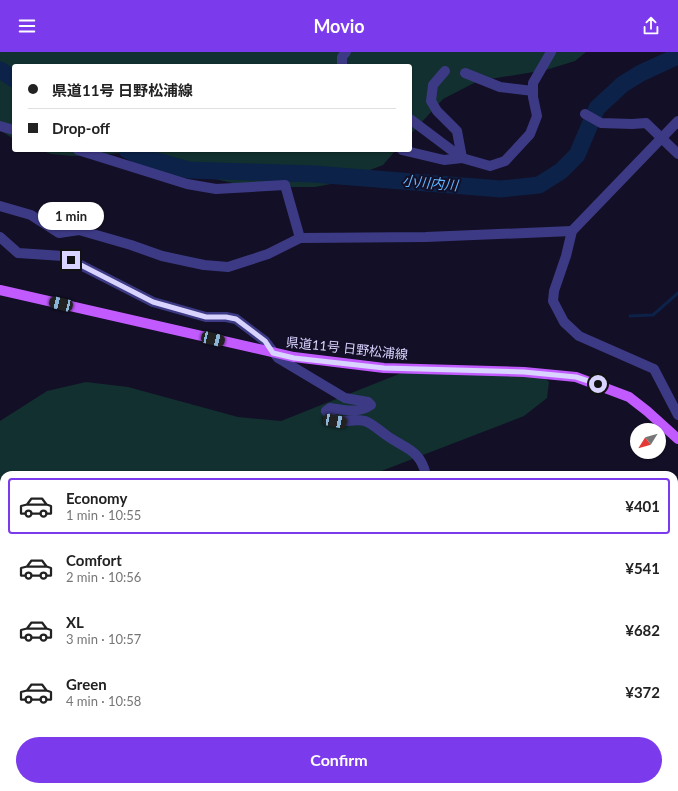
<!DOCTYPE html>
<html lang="en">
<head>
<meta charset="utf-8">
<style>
	:root { --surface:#fff; --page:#f2f2f2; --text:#222; --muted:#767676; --line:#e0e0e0; --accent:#7c3aed }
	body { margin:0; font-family:Lato,"Noto Sans JP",sans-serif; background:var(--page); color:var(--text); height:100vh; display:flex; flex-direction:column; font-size:15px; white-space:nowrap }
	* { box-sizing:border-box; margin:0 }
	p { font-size:13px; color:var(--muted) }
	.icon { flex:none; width:22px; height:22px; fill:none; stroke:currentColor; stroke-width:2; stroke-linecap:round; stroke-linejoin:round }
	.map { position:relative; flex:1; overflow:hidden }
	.details { position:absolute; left:0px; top:419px; width:678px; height:320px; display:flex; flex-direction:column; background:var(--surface); border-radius:12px 12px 0 0; box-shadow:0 1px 3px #0004 }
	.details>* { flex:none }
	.top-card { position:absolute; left:12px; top:12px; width:400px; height:88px; border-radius:4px; box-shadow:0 1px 3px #0004; display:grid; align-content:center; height:88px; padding:0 16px; background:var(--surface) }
	.needle { width:26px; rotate:233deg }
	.tools { position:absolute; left:630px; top:371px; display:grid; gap:8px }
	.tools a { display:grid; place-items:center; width:36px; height:36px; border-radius:50%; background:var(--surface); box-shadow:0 1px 3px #0004; font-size:20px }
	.end { position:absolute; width:18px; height:18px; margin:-9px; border:5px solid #d9d4ff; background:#111; box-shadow:0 0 0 2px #111 }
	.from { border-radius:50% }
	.bubble { position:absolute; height:28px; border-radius:14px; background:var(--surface); box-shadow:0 1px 3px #0004; font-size:13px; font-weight:700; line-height:28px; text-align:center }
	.car { position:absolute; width:12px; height:24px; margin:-12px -6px; border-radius:5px; box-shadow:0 0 3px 1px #0007; background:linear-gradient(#222 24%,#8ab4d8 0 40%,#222 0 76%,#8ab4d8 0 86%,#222 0) }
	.top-card b { display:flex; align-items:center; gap:14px; height:38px; font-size:15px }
	.top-card b+b { border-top:1px solid var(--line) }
	.top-card i { width:10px; height:10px; background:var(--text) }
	ul { padding:7px 0 0; list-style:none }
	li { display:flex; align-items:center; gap:12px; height:56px; margin:0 8px 6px; padding:0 8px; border:2px solid transparent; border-radius:4px }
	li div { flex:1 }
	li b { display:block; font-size:15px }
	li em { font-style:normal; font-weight:700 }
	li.current { border-color:var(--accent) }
	li>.icon { width:36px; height:36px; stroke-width:1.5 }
	.action { display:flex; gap:8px; margin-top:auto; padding:8px 16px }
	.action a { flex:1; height:46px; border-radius:24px; background:var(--accent); color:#fff; font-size:16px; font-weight:700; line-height:46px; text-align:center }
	header { display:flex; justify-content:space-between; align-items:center; height:52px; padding:0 16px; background:var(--accent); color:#fff; font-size:18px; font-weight:700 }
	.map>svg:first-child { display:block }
	.green { fill:#12302f }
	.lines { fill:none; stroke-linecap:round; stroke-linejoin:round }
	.stream { stroke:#0c2248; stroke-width:3 }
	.river { stroke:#0c2248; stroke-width:17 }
	.minor { stroke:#3d3a85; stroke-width:10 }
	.primary { stroke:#c25bff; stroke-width:10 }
	.route { stroke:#d9d4ff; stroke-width:5 }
	.labels { text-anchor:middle; stroke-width:4; stroke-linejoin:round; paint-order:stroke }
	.street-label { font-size:13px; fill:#d9d4ff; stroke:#130f26 }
	.water-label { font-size:14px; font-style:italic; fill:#62b6ff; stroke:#130f26 }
</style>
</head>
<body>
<header><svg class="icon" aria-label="menu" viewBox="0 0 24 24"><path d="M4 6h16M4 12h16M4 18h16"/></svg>Movio<svg class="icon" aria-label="share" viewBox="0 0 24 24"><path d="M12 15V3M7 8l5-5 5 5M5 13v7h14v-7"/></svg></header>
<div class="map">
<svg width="678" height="739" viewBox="0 0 678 739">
	<rect width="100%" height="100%" fill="#130f26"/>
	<g class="green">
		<path d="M0 0H586L575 9 546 18 478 29 443 47 410 83V14H14V87L4 81 0 77Z"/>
		<path d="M40 98H396L383 113 336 131 315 135H258L233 131 210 126 173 107 140 100 73 104 51 102Z"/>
		<path d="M414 316 539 321 549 330 547 346 524 364 371 423H4V510H0V369L47 339 86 330 128 335 238 365 281 369Z"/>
		<path d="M488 735H602L600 739H487Z"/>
	</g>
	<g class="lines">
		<g class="stream">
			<path d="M630 264 653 263 678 241"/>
			<path d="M674 706 678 697"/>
			<path d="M665 739 666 735"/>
		</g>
		<g class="river">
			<path d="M0 18 14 27"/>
			<path d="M127 98 139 104 188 118 314 122 501 137 539 133 561 119 577 103 597 56 623 32 641 21 678 4"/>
		</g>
		<g class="minor">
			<path d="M342 14V5L346 0"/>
			<path d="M465 21 500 35 533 39"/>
			<path d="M585 62 601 71 632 72 646 71 678 102"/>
			<path d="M410 67 462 106 490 114 505 109 530 82 537 64 533 45V31L551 0"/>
			<path d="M678 69 572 179 566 204 554 239 553 249 564 270 579 284 654 317 678 363"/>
			<path d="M0 74 14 78"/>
			<path d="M78 98 187 132 216 137 285 133 300 186"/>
			<path d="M402 98 444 108 462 106 457 79 437 59 431 49 433 33 445 19"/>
			<path d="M0 154 31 163 59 181 79 178 131 193 162 204 204 213 228 215 268 202 300 186 426 185 572 179"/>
			<path d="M0 185 18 201 63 204 153 250 206 265H226L236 267 265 289 278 306 345 346 368 350 371 353C358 362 345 358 330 356L326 359C337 377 350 365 365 369 373 372 380 379 386 383 405 397 420 397 426 423"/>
			<path d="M674 598 678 586"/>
			<path d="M0 617 4 618"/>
			<path d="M674 655 678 648"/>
			<path d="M674 729H678"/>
			<path d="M340 739 345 735"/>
		</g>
		<g class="primary">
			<path d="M0 238 294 305 384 316 524 320 576 325 629 345 647 359 678 387"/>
			<path d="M674 636 678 630"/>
			<path d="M611 739 614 735"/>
		</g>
	</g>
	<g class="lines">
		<path class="route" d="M71 208 153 250 206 265H226L236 267 265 289 273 301 294 306 384 316 524 320 576 325 598 332"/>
	</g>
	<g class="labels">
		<g class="street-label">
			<text transform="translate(347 296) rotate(6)" y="5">県道11号 日野松浦線</text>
		</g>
		<g class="water-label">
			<text transform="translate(430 131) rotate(5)" y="5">小川内川</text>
		</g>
	</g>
</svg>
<div class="tools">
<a><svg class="needle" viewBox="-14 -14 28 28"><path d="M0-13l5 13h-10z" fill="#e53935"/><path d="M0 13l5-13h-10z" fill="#767676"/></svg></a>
</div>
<i class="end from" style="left:598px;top:332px"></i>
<i class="end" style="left:71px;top:208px"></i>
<div class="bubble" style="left:38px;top:150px;width:66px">1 min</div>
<i class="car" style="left:61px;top:252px;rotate:283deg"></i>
<i class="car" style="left:213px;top:287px;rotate:103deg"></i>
<i class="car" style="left:335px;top:369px;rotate:101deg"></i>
<div class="top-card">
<b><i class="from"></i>県道11号 日野松浦線</b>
<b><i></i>Drop-off</b>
</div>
<section class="details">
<ul>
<li class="current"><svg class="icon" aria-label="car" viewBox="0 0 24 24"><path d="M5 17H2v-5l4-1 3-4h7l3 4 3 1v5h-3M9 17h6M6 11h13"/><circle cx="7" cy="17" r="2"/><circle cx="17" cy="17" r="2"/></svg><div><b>Economy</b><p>1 min · 10:55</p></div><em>¥401</em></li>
<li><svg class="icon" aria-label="car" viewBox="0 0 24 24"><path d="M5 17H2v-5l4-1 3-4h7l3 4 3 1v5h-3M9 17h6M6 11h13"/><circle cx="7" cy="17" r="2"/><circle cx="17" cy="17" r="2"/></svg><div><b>Comfort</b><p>2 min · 10:56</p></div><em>¥541</em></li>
<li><svg class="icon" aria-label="car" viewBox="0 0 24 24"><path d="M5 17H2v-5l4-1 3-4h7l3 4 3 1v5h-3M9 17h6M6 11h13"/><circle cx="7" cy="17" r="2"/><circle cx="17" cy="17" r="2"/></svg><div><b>XL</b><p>3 min · 10:57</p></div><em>¥682</em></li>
<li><svg class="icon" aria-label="car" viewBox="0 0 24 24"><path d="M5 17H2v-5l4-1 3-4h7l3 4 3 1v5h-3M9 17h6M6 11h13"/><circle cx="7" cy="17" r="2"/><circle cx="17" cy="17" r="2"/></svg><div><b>Green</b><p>4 min · 10:58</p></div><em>¥372</em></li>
</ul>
<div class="action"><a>Confirm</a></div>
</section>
</div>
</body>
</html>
